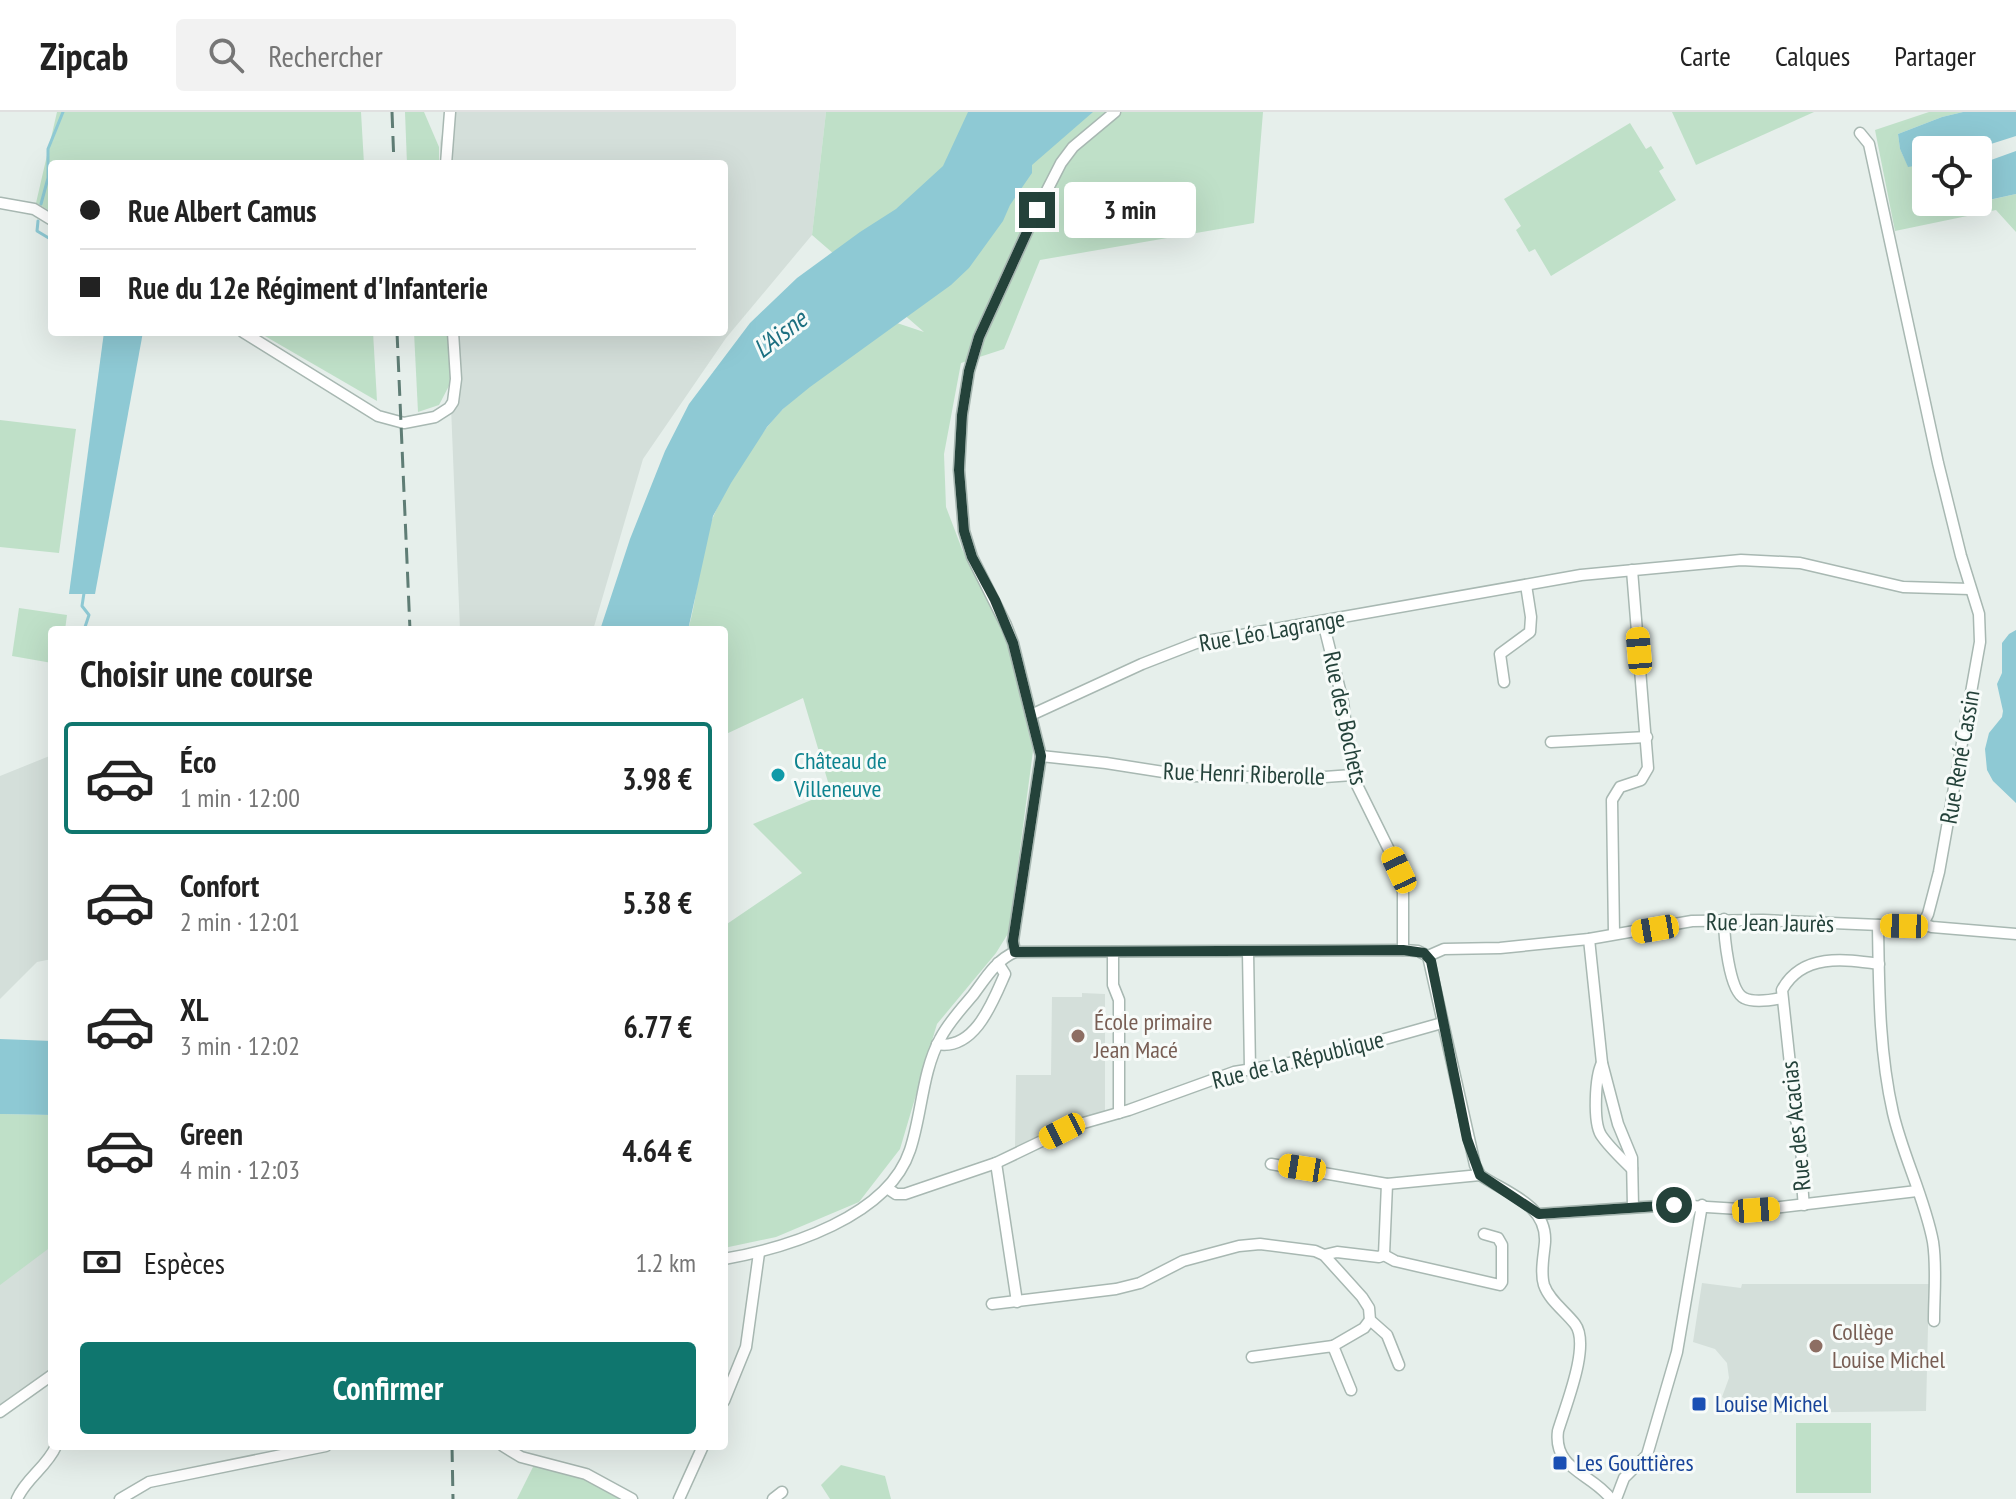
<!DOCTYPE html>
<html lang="fr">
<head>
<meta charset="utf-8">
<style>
	:root { --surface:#fff; --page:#f2f2f2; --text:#222; --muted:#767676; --line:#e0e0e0; --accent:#0f766e }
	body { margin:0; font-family:"PT Sans Narrow",sans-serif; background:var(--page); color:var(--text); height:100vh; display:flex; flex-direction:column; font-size:30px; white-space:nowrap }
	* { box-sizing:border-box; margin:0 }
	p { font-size:26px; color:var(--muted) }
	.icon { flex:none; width:44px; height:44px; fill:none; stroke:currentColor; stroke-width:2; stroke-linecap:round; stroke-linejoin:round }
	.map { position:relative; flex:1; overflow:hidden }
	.sheet { position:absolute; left:48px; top:514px; width:680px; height:824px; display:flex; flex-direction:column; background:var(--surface); border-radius:8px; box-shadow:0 8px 32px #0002 }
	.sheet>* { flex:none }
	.hud { position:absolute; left:48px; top:48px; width:680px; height:176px; border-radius:8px; box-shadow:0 8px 32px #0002; display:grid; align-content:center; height:176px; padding:0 32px; background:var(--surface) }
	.controls { position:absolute; left:1912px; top:24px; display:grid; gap:16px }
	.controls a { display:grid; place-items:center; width:80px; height:80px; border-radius:8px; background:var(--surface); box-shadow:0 8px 32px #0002; font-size:40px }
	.end { position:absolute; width:36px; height:36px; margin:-18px; border:10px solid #24423a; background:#fff; box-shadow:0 0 0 4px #fff }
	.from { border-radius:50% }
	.bubble { position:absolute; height:56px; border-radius:8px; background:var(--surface); box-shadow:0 8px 32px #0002; font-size:26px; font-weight:800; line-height:56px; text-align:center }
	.car { position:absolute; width:24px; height:48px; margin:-24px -12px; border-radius:10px; box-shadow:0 0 6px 2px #0007; background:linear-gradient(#f5c518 24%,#345 0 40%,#f5c518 0 76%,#345 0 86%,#f5c518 0) }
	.hud b { display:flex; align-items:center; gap:28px; height:76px; font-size:30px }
	.hud b+b { border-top:2px solid var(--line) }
	.hud i { width:20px; height:20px; background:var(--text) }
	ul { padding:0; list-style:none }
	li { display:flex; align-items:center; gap:24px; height:112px; margin:0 16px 12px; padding:0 16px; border:4px solid transparent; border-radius:8px }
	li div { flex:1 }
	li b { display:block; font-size:30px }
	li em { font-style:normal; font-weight:800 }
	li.active { border-color:var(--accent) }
	li>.icon { width:72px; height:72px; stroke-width:1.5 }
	h2 { padding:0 32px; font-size:36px; line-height:96px }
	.pay { display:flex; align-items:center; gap:20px; height:88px; padding:0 32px; font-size:30px }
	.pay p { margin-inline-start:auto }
	.primary-button { display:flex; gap:16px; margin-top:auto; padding:16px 32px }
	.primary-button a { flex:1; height:92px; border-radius:8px; background:var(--accent); color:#fff; font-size:32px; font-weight:800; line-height:92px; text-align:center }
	header { display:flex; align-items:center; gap:48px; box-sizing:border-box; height:112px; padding:0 40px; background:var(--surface); border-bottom:2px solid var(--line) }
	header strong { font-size:38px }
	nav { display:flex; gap:44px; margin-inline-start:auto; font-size:28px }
	.search { width:560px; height:72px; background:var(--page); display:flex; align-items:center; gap:20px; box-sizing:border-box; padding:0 28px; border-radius:8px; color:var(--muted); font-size:30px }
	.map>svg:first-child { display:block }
	.built { fill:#d4dfda }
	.green { fill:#bfe0c8 }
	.water { fill:#8ec9d4 }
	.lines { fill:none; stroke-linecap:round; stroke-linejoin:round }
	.stream { stroke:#8ec9d4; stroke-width:3 }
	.minor-casing { stroke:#a8b8b2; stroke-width:13 }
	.minor { stroke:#fff; stroke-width:10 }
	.rail { stroke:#5f7d75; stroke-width:3; stroke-dasharray:16 8; stroke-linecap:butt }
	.route { stroke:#24423a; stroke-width:10 }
	.culture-dot { fill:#0f9aa8; stroke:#f7fbf9; stroke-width:3 }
	.education-dot { fill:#8d6e63; stroke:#f7fbf9; stroke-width:3 }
	.transit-dot { fill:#1a4fb4; stroke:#f7fbf9; stroke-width:3 }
	.labels { text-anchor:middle; stroke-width:6; stroke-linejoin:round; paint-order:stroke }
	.street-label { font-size:24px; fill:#24423a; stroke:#f7fbf9 }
	.culture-label { font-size:24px; fill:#0d838f; stroke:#f7fbf9; text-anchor:start }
	.education-label { font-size:24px; fill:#785e54; stroke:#f7fbf9; text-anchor:start }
	.transit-label { font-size:24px; fill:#164399; stroke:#f7fbf9; text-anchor:start }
	.water-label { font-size:26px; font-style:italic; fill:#1c6f80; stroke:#f7fbf9 }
</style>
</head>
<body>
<header>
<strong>Zipcab</strong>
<div class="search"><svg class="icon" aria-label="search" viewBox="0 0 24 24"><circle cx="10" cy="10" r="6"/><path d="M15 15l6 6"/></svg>Rechercher</div>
<nav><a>Carte</a><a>Calques</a><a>Partager</a></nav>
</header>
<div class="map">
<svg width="2016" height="1387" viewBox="0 0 2016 1387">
	<rect width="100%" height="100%" fill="#e6efeb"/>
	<g class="built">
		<path d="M447 0H826L812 123 726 226 643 347 593 518H460L448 220H724V52H441L440 31Z"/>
		<path d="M52 643V847L37 850 0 887V664Z"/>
		<path d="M1082 881 1105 882V1000L1066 1010 1015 1036 1016 963H1051L1052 885H1082Z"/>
		<path d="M52 1117V1258L0 1293V1149Z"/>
		<path d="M1702 1171 1741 1176 1742 1172H1929L1926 1299 1745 1301 1744 1296 1722 1285 1729 1266 1727 1251 1715 1237 1693 1230Z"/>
	</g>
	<g class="green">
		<path d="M57 0H361L364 52H52V100L36 91Z"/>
		<path d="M405 0H424L439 35V52H407Z"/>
		<path d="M826 0H1263L1254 111 1040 148 1004 237 961 251 944 342 946 395 962 437 1006 526 1033 639 1009 820 996 841 937 912 900 1037 859 1090 776 1125 724 1136V814L802 761 753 712 831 680 803 586 724 623V518H688C698 485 698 449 709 416 721 380 757 323 784 296 817 264 859 239 897 211L924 220 812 123Z"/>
		<path d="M1672 0H1814L1696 53Z"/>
		<path d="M1929 0H1963L1942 5 1898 22 1900 37 1908 54 1926 52V90L1976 91 2016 82V120L1996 98 1895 119 1875 18Z"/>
		<path d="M1630 11 1646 37 1651 34 1664 56 1659 59 1676 88 1551 164 1535 137 1529 140 1516 118 1521 114 1504 87Z"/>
		<path d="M258 220H373L377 289Z"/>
		<path d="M414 220H448L451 270 439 293 418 300Z"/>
		<path d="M0 308 76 317 59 441 0 435Z"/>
		<path d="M19 496 67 503 65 518H52V551L12 544Z"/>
		<path d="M0 1002 52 1003V1134L0 1173Z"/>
		<rect x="1796" y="1311" width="75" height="70"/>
		<path d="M535 1351 565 1357 625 1387H517Z"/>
		<path d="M841 1353 885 1364 891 1387H830L821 1373Z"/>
	</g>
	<g class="water">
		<path d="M968 0H1093L1032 53V61L1010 93 1003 109 969 156 951 173 810 275 783 297 767 315 731 371 713 404 688 518H600L630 427 665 339 689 292 750 211 797 166 860 120 896 97 943 54Z"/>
		<path d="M1963 0H2016V24L1972 38H1926V52L1908 55 1900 37 1898 22 1942 5Z"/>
		<path d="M2016 39V82L1975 91 1973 90H1978V49L1991 48Z"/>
		<path d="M104 220H143L95 482H69Z"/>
		<path d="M2016 518V691L1993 669 1987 658 1985 637 1989 621 2002 605 2003 599 1997 572 2002 561V531L2009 522Z"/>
		<path d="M0 927 52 929V1003L0 1002Z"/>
	</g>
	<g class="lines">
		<g class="stream">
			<path d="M41 92 48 66V37L63 0"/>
			<path d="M38 109 37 119 52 128"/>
			<path d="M84 481 82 494 89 503 84 518"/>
		</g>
		<defs>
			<g id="minor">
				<path d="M1860 21 1869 32 1938 351 1961 444 1979 502 1980 530 1939 760 1928 802 1923 812"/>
				<path d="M446 52 450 0"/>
				<path d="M0 91 34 97 52 108"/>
				<path d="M243 220 378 304 404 311 435 305 449 296 453 290 456 267 453 220"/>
				<path d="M1323 510 1343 590 1352 663 1399 758 1403 781V838"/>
				<path d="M1504 570 1500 542 1530 520 1531 505 1526 473"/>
				<path d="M1031 603 1142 552 1196 531 1581 463 1741 448 1800 451 1903 475 1970 477"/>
				<path d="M1551 630 1647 625"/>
				<path d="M1041 644 1106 651 1189 664 1311 666 1352 663"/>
				<path d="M1724 807C1724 823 1729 879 1744 886 1754 891 1772 888 1782 886"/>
				<path d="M1878 813C1879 877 1879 939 1893 1001 1903 1044 1925 1087 1933 1130 1937 1156 1934 1183 1934 1209"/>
				<path d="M1614 822 1612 688 1620 675 1641 668 1648 656 1632 458"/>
				<path d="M1589 827 1602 951 1618 1012 1632 1046 1633 1095"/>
				<path d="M1015 840 1013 829 1041 644 1013 531 1006 513 972 445 964 419 959 358 962 303 969 259 979 225 1037 98 1061 51 1073 35 1115 0"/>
				<path d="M1248 840 1250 957"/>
				<path d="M1113 841V873L1119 888V1001"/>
				<path d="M1428 844 1475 1053 1480 1063C1506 1081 1547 1092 1545 1130 1544 1143 1540 1160 1544 1173 1549 1188 1565 1199 1575 1212 1591 1233 1565 1295 1558 1319 1553 1358 1592 1361 1611 1387"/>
				<path d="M1428 844 1444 837 1500 836 1589 827 1692 809 1763 808 1904 814 1923 812 1932 815 2016 822"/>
				<path d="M937 932C975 939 993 889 1005 862L998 851"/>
				<path d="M1602 951C1595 965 1593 1010 1601 1023 1609 1035 1622 1047 1632 1057"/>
				<path d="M996 1051 1017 1190"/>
				<path d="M1271 1052 1387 1072 1480 1063"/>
				<path d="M1387 1072 1384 1143 1395 1149 1500 1173 1502 1170V1133L1498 1126 1484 1122"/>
				<path d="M887 1076 896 1082H905L996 1051 1073 1014 1129 998 1234 960 1314 947 1442 911"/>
				<path d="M1804 1093C1800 1065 1805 1035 1796 1008L1782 878C1802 841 1844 847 1879 852"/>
				<path d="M1539 1102 1674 1093 1756 1098 1917 1079"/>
				<path d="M1324 1143 1337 1140 1379 1145 1384 1143"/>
				<path d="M724 1147C787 1136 888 1105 910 1038 922 1002 922 960 940 927 948 911 961 897 973 883 985 867 996 848 1015 840L1403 838 1418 839 1428 844"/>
				<path d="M992 1192 1116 1177 1140 1171 1183 1149 1239 1134 1260 1132 1315 1139 1324 1143 1362 1185 1369 1196 1370 1208 1387 1223 1399 1253"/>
				<path d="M1333 1234 1364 1216 1370 1208"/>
				<path d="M1252 1245 1333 1234 1351 1278"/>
				<path d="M724 1289 746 1235 759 1141"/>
				<path d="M0 1300 52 1263"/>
				<path d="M503 1334 521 1345 586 1362 632 1387"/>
				<path d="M17 1387C26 1366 47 1355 56 1334"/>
				<path d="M120 1387 149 1370 326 1334"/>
				<path d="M679 1387 703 1334"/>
				<path d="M773 1387 782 1380"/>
				<path d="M1616 1387 1624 1366 1647 1343 1677 1240 1702 1093"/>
			</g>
		</defs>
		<use href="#minor" class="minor-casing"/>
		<use href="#minor" class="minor"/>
		<g class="rail">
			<path d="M392 0 394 52"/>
			<path d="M397 220 410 518"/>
			<path d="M452 1334 453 1387"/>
		</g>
	</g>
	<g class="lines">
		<path class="route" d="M1037 98 979 225 969 259 962 303 959 358 964 419 972 445 995 488 1013 531 1041 644 1013 829 1015 840 1403 838 1424 841 1431 849 1467 1027 1480 1063 1539 1102 1674 1093"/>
	</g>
	<circle class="culture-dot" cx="778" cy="663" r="8"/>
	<g class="education-dot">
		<circle cx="1078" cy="924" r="8"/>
		<circle cx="1816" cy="1234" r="8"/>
	</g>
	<g class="transit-dot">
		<rect x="1691" y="1284" width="16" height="16" rx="4"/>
		<rect x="1552" y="1343" width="16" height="16" rx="4"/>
	</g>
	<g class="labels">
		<g class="street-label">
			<text transform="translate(1272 519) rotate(-10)" y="8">Rue Léo Lagrange</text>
			<text transform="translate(1345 606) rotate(78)" y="8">Rue des Bochets</text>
			<text transform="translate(1960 645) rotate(-80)" y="8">Rue René Cassin</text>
			<text transform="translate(1244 662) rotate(2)" y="8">Rue Henri Riberolle</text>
			<text transform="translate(1770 811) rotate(1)" y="8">Rue Jean Jaurès</text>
			<text transform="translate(1298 948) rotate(-14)" y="8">Rue de la République</text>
			<text transform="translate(1796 1014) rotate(-96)" y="8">Rue des Acacias</text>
		</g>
		<g class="culture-label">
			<text x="794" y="657">Château de<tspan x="794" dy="28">Villeneuve</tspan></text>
		</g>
		<g class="education-label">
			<text x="1094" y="918">École primaire<tspan x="1094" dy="28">Jean Macé</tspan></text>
			<text x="1832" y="1228">Collège<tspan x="1832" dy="28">Louise Michel</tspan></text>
		</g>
		<g class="transit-label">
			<text x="1715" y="1300">Louise Michel</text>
			<text x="1576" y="1359">Les Gouttières</text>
		</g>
		<g class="water-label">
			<text transform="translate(780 222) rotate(-38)" y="9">L'Aisne</text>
		</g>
	</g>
</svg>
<div class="controls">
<a><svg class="icon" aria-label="locate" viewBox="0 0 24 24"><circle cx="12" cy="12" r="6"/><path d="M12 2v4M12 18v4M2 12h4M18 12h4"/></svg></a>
</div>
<i class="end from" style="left:1674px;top:1093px"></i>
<i class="end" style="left:1037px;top:98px"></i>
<div class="bubble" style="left:1064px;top:70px;width:132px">3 min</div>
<i class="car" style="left:1639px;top:539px;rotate:355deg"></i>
<i class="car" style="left:1399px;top:758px;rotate:335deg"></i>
<i class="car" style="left:1904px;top:814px;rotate:271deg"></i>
<i class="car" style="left:1655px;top:817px;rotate:260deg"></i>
<i class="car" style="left:1062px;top:1019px;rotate:243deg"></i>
<i class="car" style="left:1302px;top:1056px;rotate:279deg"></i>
<i class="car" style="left:1756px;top:1098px;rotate:86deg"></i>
<div class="hud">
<b><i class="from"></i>Rue Albert Camus</b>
<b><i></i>Rue du 12e Régiment d'Infanterie</b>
</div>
<section class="sheet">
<h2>Choisir une course</h2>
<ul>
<li class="active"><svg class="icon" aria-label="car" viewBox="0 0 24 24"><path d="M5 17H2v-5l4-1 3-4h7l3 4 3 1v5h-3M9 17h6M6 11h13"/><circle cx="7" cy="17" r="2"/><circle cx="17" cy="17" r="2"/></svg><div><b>Éco</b><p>1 min · 12:00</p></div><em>3.98 €</em></li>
<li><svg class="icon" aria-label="car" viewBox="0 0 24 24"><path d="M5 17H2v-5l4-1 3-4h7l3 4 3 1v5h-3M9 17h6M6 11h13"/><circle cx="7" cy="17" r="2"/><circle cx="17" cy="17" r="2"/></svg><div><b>Confort</b><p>2 min · 12:01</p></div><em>5.38 €</em></li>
<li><svg class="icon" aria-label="car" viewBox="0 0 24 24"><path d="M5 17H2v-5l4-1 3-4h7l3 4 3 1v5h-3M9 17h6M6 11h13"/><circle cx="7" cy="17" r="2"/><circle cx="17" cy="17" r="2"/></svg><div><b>XL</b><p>3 min · 12:02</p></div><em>6.77 €</em></li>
<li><svg class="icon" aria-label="car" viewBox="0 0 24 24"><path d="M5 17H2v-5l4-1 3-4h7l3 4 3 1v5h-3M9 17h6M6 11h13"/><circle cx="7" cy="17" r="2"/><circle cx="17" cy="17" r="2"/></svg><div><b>Green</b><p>4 min · 12:03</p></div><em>4.64 €</em></li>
</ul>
<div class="pay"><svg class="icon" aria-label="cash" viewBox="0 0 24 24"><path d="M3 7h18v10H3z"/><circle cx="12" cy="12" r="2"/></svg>Espèces<p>1.2 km</p></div>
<div class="primary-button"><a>Confirmer</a></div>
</section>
</div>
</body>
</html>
